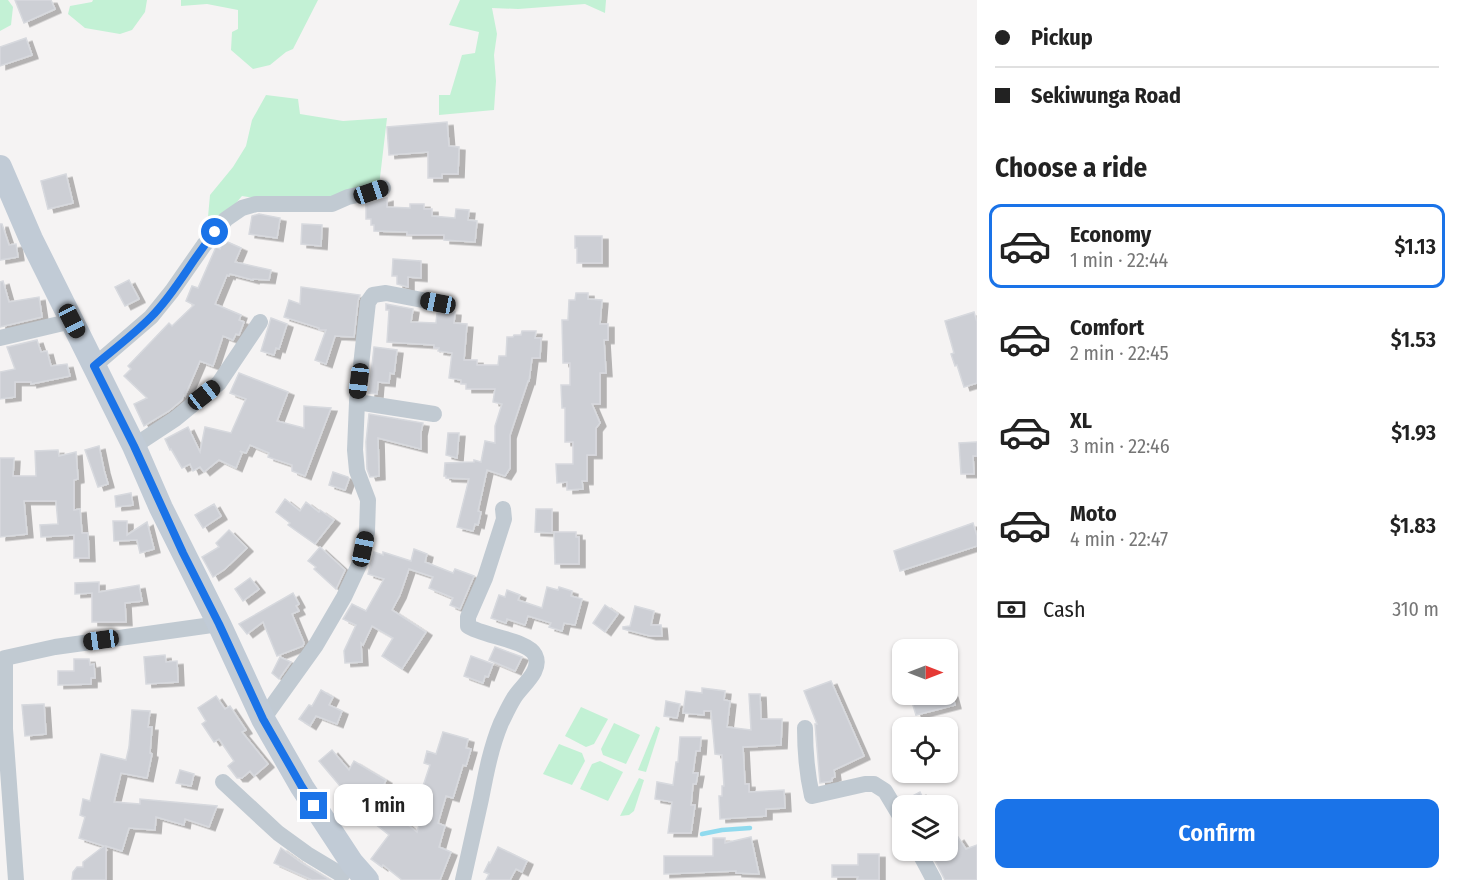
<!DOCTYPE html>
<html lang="en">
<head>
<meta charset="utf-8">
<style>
	:root { --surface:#fff; --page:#f6f6f6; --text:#222; --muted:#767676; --line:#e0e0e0; --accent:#1a73e8 }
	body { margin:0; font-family:"Fira Sans Condensed",sans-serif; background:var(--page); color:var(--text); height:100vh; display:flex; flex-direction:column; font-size:22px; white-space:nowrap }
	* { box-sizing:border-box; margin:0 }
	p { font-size:20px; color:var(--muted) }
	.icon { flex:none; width:33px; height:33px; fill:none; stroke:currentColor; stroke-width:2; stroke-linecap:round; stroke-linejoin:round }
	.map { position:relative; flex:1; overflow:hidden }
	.panel { display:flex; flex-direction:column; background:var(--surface); width:480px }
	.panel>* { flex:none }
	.top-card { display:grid; align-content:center; height:132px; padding:0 18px; background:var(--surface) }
	.needle { width:39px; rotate:90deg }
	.controls { position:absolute; left:892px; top:639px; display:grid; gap:12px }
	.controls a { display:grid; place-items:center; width:66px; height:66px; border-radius:12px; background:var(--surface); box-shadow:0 2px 4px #0004; font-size:30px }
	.end { position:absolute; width:27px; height:27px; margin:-14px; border:8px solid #1a73e8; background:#fff; box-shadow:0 0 0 3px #fff }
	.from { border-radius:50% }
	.bubble { position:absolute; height:42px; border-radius:12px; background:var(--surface); box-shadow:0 2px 4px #0004; font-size:20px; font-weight:600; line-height:42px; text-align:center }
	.car { position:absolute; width:18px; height:36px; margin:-18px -9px; border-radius:8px; box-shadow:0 0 4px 2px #0007; background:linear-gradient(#222 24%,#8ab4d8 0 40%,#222 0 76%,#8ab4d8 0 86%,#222 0) }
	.top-card b { display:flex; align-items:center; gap:21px; height:57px; font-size:22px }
	.top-card b+b { border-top:2px solid var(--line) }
	.top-card i { width:15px; height:15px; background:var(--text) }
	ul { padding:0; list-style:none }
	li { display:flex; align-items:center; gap:18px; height:84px; margin:0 12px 9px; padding:0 6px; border:3px solid transparent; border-radius:12px }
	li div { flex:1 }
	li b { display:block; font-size:22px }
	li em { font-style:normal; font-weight:600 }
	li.current { border-color:var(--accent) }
	li>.icon { width:54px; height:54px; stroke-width:1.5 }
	h2 { padding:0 18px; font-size:27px; line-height:72px }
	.pay { display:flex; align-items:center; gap:15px; height:66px; padding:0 18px; font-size:22px }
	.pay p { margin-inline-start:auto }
	.cta { display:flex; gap:12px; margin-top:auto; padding:12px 18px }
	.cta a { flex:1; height:69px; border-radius:12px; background:var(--accent); color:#fff; font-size:24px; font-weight:600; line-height:69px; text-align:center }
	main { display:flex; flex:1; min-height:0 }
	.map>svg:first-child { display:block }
	.green { fill:#c3f1d5 }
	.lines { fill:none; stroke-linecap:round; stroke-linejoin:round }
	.stream { stroke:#90daee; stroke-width:4.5 }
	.building { fill:#cdcfd5; stroke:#d7d9de; stroke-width:1.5; filter:url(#shadow) }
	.street { stroke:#c1cad2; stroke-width:16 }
	.secondary { stroke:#c1cbd6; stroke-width:24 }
	.route { stroke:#1a73e8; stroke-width:8 }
</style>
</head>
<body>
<main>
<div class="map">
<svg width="977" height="880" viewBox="0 0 977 880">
	<defs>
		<filter id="shadow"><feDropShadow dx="6" dy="3.5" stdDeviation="0" flood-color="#0004"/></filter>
	</defs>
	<rect width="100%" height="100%" fill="#f5f3f3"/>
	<g class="green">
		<path d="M0 0H8L13 7 11 25 0 31Z"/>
		<path d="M93 0H147L145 12 132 30 120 34 85 28 68 14 70 6 92 2Z"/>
		<path d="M181 0H318L293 49 286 52 270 65 253 69 231 50 232 32 238 29V10L207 4 181 6Z"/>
		<path d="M460 0H606L605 13 585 4 518 9 492 8 497 34 494 55 496 81 494 110 439 115V95H450L462 55 475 53 479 32 449 25Z"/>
		<path d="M266 95 298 99 300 114 343 121 387 118 379 186 318 201 260 199 242 196 220 222 208 217 210 195 233 167 246 146 252 120Z"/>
		<path d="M581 707 608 719 594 744 586 747 565 736Z"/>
		<path d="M614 723 640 735 626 764 603 755 601 749Z"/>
		<path d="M656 726 660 728 646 772 638 770Z"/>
		<path d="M559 744 582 753 585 761 572 785 543 774Z"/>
		<path d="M600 761 623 772 608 801 580 789 592 764Z"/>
		<path d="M639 778 644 780 634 811 629 815 620 816Z"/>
	</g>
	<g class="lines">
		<path class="stream" d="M702 834 722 830 750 828"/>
	</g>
	<g class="building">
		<path d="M15 0H51L55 9 24 23Z"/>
		<path d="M26 38 32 55 0 66V47Z"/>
		<path d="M447 122 449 146 459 147 458 174H442V178H428V152L389 155 387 127Z"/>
		<path d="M66 174 73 203 48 209 41 181Z"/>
		<path d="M387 198V207L410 208V204H424V209H432V216L455 218 456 209 469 210 468 220 477 221 475 242 444 240V235H407V232L374 231V225H371V219H366V204Z"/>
		<path d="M259 214 280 218 277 238 249 234 252 216Z"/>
		<path d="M0 224H2L9 245 16 244 18 257 0 260Z"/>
		<path d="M302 224 322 225 321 246 301 244Z"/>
		<path d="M575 236H602V263H577V248H575Z"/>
		<path d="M223 240 241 248 235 262 271 270 269 280 253 279V280L230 274 229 276 227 275 215 304 241 315 239 320 244 322 239 335 236 334 233 340 223 336 213 366 200 361 185 396 184 395 182 400 169 411 144 426 134 404 147 398 124 376 131 369 128 366 169 323 172 326 194 305 186 301 192 286 198 288 216 247 220 249Z"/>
		<path d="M393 259 421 261V278L408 277V287L397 284V276H392Z"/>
		<path d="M129 280 139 299 125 306 115 287Z"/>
		<path d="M3 281 9 302 39 297 42 317 0 327V282Z"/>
		<path d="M301 287 360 295 358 301 354 337 335 336 326 364 315 360 326 330H319V328L284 317 289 300 300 304Z"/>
		<path d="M576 293H588V299L602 300 600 324H608V340H604L606 373H600V404H592L600 423 596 428V455H587V481H582L583 489 567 490V482L557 483 556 464H573V442H565V408H562L561 385H570V363H563L562 320H568L569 300H575Z"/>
		<path d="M386 304 413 309 411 322 436 323 437 313 445 311 455 312 454 323 467 324 464 360H477V365H498L499 356H506L507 337H513L514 335H521L522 331H536L535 338H541L540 358H532L529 381H528L510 435V468L505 476 487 470 478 511 481 512 478 525 475 524 473 531 457 527 469 479 446 478V476H444L445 463 474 462V460L481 462 485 441 495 443V426L502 404 493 402 495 389H466V384H461V380L449 378 452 353 438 351 439 348H434V345L387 342 389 310H386Z"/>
		<path d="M974 312 977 322V383L964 387 957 365 955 366 951 354 954 353 945 321Z"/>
		<path d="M271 318 287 324 279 349 276 348 274 355 261 351Z"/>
		<path d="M37 340 41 352 47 351 51 366 67 364 70 376 31 384V382H15V397L0 399V372L15 369 7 347Z"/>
		<path d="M374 347 397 350 394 374 390 373 389 383 378 382 377 394 369 393Z"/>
		<path d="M239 373 288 392 277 421 304 428V406L331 408 305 476 292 471V465L268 457 269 453 250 445 246 453 240 451 242 453 236 468 219 460 204 472 200 467 193 471 190 464 182 468 171 449 170 450 165 439 188 427 200 452 205 427 231 433 246 399 230 393Z"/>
		<path d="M369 414 423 423 421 432V449L378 438 379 476 370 477 367 469 366 442Z"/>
		<path d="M448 433H459L457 458 446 455Z"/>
		<path d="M977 442V456H973L974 474H961L959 443Z"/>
		<path d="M99 446 104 470 108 484 98 487 85 450Z"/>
		<path d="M58 450 59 456 76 452 78 479 74 480V510L80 509 82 533H88L89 558H74V535L41 537 40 525 58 524 56 501H24L27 534 0 537V458H14L13 476H36L35 451Z"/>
		<path d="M333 472 348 477 349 479 345 490 329 485Z"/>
		<path d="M131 493 133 505 116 507 115 496Z"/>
		<path d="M285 499 300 511 306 502 319 512 320 510 334 520 315 544 288 525 290 523 276 512Z"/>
		<path d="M214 504 221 516 203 528 195 515Z"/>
		<path d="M536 509H552V533L535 532Z"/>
		<path d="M113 521H127V535L147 522 154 549 140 553 137 540 114 541Z"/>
		<path d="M973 523 977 536V546L900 571 894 551Z"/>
		<path d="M229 530 247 548 225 569 213 577 202 557 219 547 216 543Z"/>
		<path d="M554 532H576V537H579V564H555Z"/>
		<path d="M320 547 345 570 336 589 314 569 316 567 308 561Z"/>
		<path d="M414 549 427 554 425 562 453 573 455 569 474 576 460 609 450 605 453 598 429 588 433 577 409 569 400 595 392 610 426 632 402 669 382 656 393 638 372 626 363 645 361 643 362 662 345 663 344 651 356 625 343 619 352 604 366 611 384 579 368 574 374 552 383 555V552L411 561Z"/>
		<path d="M250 578 259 589 243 601 235 589Z"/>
		<path d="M99 582V592L139 585 142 601 125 603 126 622H92V593L75 594V583Z"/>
		<path d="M547 587 558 590 559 587 572 591 571 596 582 599 575 625 564 623 562 631 549 627 551 623 528 616 525 625 507 619 506 623 491 618 499 595 505 597 507 590 520 595 518 600 542 608Z"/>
		<path d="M293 593 299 604 296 606 299 611 292 614 304 643 303 646 277 656 263 622 247 634 239 624Z"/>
		<path d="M605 605 618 614 605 632 593 623Z"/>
		<path d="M635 606 654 611 651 625H661L662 636H650L623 629V627L630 626Z"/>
		<path d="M495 647 522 657 515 671 489 660Z"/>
		<path d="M165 655 166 662 177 661 178 682 146 684 144 657Z"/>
		<path d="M471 656 493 664 488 677 485 676 483 683 464 676Z"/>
		<path d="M280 657 291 662 279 679 272 673Z"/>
		<path d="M74 659H89L90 665 94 664 95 678H91V684L58 685V671H74Z"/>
		<path d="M831 681 864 756 834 770 835 777 832 778V781L820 783 815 724H817L804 691Z"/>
		<path d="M702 688 725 691 724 700 730 701 727 727 751 730 749 694H760L761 719H782L781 745 743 747 745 784H749V792L784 790 785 808 766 809V816L720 819 719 796H722V786H724L722 755 715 754 711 711H704V715L683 713 686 691 702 693Z"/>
		<path d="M321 690 333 697 329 705 342 711 337 724 316 716 310 726 299 719 309 705 312 706Z"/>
		<path d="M928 694H952L955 705 916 715 912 702 929 698Z"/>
		<path d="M216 696 225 709 230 706 246 730 242 732 268 764 254 776 250 771 242 778H237L228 766 234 761 219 739 214 742 202 724 206 721 198 708Z"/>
		<path d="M666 701 680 704 677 718 664 716Z"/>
		<path d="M44 704 46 734 25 736 22 705Z"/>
		<path d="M132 710 150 711 148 727H152L150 753 152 754 147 778 121 773 114 802 140 804V799L217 806 209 827 185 819 184 825 156 817 155 830 129 828 122 851 106 846V880H72L73 872 77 867H83V862L104 846 79 838 85 817 80 815 83 799 90 801 101 754 126 760 129 747Z"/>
		<path d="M443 732 468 739 466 748 471 749 466 766 463 765 453 798 446 796 438 823 445 826 439 847 451 852 440 880H402L383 865 382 867 371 859 389 835 342 798 346 793 319 761 332 750 349 770 354 761 386 780 377 800 417 832 427 798 420 795 430 765 424 763 427 751 436 754Z"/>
		<path d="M680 737H701L700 751H696L693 773H698L696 784H693L691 805H695L691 833H668L672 802 655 799 657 782 673 785 676 762H678Z"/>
		<path d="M180 770 194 774 191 786 176 783Z"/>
		<path d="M920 792 927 806H906L903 801Z"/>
		<path d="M751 837 759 874 736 873V871L664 874V856H713V838H725V843Z"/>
		<path d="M958 837 966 849 977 845V880H945L933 857 945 850H948V844Z"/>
		<path d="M498 847 527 861 522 872 516 869 510 880H486L489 874 484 872 489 862 490 863Z"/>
		<path d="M281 848 302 863 330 880H312L274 863Z"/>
		<path d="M858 854H879V880H857L858 877H832V865H858Z"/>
	</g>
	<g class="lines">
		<g class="street">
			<path d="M0 338 72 321"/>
			<path d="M94 366 151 317 172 291 204 245 226 219 242 208 256 204H332L348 197 371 192 383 188"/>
			<path d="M357 402 434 414"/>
			<path d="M134 446 175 419 219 383 260 322"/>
			<path d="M263 719 316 645 344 597 359 565 367 532 368 500 357 471 355 450 357 402 368 302 373 295 386 293 438 303"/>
			<path d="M805 728C805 750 807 774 812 796L865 784H874L885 791 903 821"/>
			<path d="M223 782 278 833 307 854 342 875"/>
			<path d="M918 850 934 880"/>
			<path d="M16 880 5 729V658L55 647 219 624"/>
			<path d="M463 880C469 853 475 826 481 799 486 773 491 747 501 723 505 715 509 706 514 698 521 686 543 671 535 655 528 640 482 636 468 626V617L485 578 504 519 503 509"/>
		</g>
		<path class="secondary" d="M0 167 31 239 134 446 161 508 219 624 263 719 302 787 352 863 367 880"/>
	</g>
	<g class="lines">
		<path class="route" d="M215 232C192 259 176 292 151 317 133 335 113 350 94 366L134 446 183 553 219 624 263 719 302 787 314 806"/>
	</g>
</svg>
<div class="controls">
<a><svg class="needle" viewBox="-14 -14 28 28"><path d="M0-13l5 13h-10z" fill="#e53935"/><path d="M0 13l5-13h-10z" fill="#767676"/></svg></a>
<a><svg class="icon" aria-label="locate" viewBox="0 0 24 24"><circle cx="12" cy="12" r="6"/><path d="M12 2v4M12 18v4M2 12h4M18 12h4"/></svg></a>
<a><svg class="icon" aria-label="layers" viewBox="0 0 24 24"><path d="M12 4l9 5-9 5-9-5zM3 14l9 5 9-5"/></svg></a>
</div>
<i class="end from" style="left:215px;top:232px"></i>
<i class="end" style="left:314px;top:806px"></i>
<div class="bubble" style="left:334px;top:784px;width:99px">1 min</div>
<i class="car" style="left:371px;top:192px;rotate:71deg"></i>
<i class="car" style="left:438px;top:303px;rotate:281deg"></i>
<i class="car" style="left:72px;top:321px;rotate:153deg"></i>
<i class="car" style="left:359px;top:381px;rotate:187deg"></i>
<i class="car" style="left:204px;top:395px;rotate:52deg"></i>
<i class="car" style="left:363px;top:549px;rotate:12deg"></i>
<i class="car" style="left:101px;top:640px;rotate:262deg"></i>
</div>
<section class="panel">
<div class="top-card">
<b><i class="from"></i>Pickup</b>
<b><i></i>Sekiwunga Road</b>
</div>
<h2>Choose a ride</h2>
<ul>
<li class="current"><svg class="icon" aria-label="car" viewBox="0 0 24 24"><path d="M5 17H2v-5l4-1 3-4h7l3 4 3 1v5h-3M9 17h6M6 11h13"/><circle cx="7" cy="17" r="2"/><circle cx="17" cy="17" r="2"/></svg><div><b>Economy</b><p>1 min · 22:44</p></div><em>$1.13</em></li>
<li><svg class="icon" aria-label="car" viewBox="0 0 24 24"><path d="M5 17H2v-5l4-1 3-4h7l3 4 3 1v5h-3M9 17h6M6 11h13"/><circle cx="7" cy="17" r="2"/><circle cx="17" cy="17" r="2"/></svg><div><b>Comfort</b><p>2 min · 22:45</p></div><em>$1.53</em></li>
<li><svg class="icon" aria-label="car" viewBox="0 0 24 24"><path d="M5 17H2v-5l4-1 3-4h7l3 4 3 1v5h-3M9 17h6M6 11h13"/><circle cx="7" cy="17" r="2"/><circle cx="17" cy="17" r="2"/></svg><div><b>XL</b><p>3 min · 22:46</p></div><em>$1.93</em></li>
<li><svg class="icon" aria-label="car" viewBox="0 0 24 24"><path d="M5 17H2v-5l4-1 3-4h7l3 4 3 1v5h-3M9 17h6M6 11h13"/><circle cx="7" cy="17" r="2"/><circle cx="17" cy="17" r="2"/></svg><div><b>Moto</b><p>4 min · 22:47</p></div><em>$1.83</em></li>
</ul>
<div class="pay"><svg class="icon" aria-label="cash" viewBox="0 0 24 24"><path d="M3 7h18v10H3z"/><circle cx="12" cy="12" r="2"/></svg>Cash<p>310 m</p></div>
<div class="cta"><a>Confirm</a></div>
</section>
</main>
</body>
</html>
